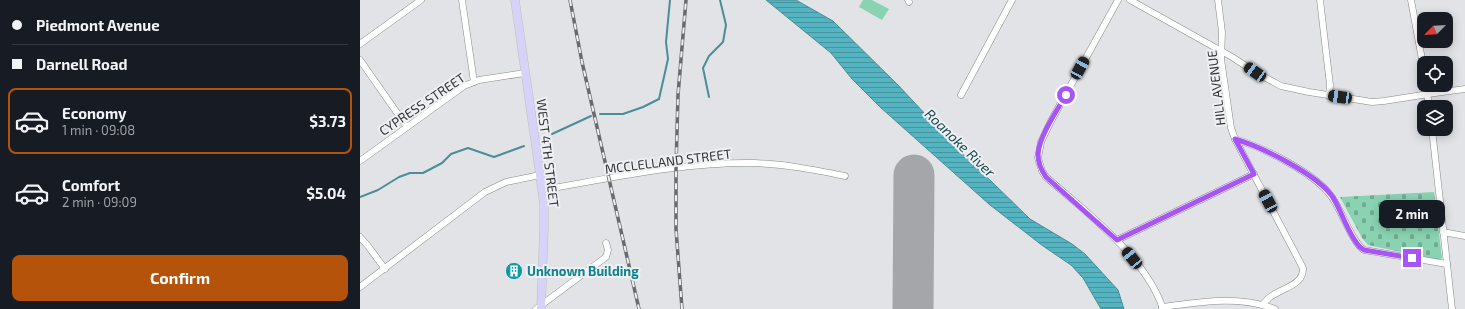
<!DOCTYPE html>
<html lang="en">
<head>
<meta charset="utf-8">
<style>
	:root { --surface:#171b24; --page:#242831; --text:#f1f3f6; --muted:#9ea1a6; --line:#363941; --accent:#b45309 }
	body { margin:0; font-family:"Exo 2",sans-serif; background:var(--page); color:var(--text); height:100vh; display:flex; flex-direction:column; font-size:15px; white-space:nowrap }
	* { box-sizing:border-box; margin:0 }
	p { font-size:13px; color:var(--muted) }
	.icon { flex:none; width:22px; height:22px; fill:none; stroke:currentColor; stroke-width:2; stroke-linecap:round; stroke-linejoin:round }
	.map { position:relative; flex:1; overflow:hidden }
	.side { display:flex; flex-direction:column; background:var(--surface); width:360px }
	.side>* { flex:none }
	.guide { display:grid; align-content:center; height:88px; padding:0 12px; background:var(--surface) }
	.needle { width:26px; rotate:246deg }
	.tools { position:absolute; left:1057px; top:12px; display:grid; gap:8px }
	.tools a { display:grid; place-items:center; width:36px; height:36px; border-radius:8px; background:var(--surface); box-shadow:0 2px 10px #0003; font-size:20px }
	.end { position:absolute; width:18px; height:18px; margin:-9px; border:5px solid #a855f7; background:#fff; box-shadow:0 0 0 2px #fff }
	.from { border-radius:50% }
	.bubble { position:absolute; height:28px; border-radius:8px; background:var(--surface); box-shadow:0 2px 10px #0003; font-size:13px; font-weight:700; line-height:28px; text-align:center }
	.car { position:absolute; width:12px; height:24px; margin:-12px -6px; border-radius:5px; box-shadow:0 0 3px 1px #0007; background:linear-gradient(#222 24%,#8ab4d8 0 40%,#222 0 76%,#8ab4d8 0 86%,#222 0) }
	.guide b { display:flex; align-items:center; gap:14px; height:38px; font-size:15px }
	.guide b+b { border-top:1px solid var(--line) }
	.guide i { width:10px; height:10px; background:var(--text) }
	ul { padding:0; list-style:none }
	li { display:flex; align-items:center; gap:12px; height:66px; margin:0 8px 6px; padding:0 4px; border:2px solid transparent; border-radius:8px }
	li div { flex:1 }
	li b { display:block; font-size:15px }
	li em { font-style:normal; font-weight:700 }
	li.on { border-color:var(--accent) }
	li>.icon { width:36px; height:36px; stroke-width:1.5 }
	.cta { display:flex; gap:8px; margin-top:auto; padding:8px 12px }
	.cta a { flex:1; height:46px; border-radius:8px; background:var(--accent); color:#fff; font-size:16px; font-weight:700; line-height:46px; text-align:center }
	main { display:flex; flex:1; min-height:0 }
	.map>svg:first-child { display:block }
	.green { fill:#89d3b2 }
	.cemetery { fill:url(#cemetery-stones) }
	.water { fill:url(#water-rules); stroke:#4a8e98 }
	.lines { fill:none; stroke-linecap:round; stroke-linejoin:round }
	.stream { stroke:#4a8e98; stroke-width:2 }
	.runway { stroke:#a5a6a9; stroke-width:41 }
	.minor-casing { stroke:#87888b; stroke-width:7 }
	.major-casing { stroke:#bebebe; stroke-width:9 }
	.minor { stroke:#fff; stroke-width:6 }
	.major { stroke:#d7d2f8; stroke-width:8 }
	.rail-casing { stroke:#696a6c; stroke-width:3.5 }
	.rail { stroke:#eff0f4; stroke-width:2; stroke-dasharray:6; stroke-linecap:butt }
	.route { stroke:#a855f7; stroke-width:5 }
	.labels { text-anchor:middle; stroke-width:4; stroke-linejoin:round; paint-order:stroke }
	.street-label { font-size:13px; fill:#343435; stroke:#eff0f4 }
	.culture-label { font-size:13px; font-weight:bold; fill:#0d838f; stroke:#eff0f4; text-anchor:start }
	.water-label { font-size:14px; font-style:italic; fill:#1c484e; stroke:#eff0f4 }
</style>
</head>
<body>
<main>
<section class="side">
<div class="guide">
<b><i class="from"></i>Piedmont Avenue</b>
<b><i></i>Darnell Road</b>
</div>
<ul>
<li class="on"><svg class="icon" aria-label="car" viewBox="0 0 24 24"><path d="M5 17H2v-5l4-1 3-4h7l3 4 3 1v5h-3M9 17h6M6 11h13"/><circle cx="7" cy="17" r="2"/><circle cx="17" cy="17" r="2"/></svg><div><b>Economy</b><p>1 min · 09:08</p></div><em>$3.73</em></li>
<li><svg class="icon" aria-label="car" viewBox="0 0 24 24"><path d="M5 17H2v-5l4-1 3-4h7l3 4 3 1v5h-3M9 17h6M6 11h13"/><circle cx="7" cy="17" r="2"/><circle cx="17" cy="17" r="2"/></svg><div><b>Comfort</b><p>2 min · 09:09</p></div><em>$5.04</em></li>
</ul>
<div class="cta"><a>Confirm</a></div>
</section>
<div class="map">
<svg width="1105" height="309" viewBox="0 0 1105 309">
	<defs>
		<pattern id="cemetery-stones" width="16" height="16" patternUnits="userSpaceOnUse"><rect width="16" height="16" fill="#89d3b2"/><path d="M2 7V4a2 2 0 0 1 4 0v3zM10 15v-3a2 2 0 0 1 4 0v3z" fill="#71ac92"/></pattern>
		<pattern id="water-rules" width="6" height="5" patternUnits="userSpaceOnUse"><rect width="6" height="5" fill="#54b4c2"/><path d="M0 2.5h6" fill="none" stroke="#46939e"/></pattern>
	</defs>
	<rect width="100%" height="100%" fill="#e1e3e6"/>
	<path class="green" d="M503 0H512L529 9 522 20 499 7Z"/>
	<path class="cemetery" d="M1074 192 1082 258 1079 260 1008 245 1002 238 980 197Z"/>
	<path class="water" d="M406 0H436L473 21 538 85 596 147 670 219 712 244 725 254 758 290 764 309H741L723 278 711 265 683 246 630 205 520 107 492 79 471 53Z"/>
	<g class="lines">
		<g class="stream">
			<path d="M349 97 343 68 349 56 363 42 366 25 360 0"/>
			<path d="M240 114H263L283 107 299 99 308 59 306 42 310 0"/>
			<path d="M192 134 231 116"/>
			<path d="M0 197 18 190 39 177 50 173H63L82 163 91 154 108 148 134 157 164 146"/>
		</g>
		<path class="runway" d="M553 309 554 175"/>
		<defs>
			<g id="minor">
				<path d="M102 0 114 82"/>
				<path d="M548 0 549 2"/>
				<path d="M758 0 691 121 681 142 678 158 682 171 686 177C726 212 786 257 803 309"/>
				<path d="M770 0 872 57 895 72 921 86 949 92 1012 102 1024 101 1075 93 1105 89"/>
				<path d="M858 0 862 32 861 59 871 128 875 139 943 268C944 289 912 288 903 305"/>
				<path d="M960 0 970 85 969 96"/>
				<path d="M1051 0 1064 70"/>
				<path d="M0 44 61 0"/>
				<path d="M0 60 47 127"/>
				<path d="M1066 85 1069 107"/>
				<path d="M601 95 652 0"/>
				<path d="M1072 129 1092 309"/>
				<path d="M875 139C902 147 955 173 971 196 982 210 991 241 1004 250L1087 264"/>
				<path d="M0 161 104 86 119 80 165 73"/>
				<path d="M182 190C252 178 323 162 394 163 425 164 455 170 485 176"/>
				<path d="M1083 232 1105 236"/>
				<path d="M0 237 8 246 25 269"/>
				<path d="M757 240 894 174"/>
				<path d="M0 287 125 192 146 182 180 175"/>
				<path d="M802 307C841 302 878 295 915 309"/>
				<path d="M176 309 246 257 248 250 246 243"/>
			</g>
			<path id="major" d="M155 0 180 175 184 205V228L181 309"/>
		</defs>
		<use href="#minor" class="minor-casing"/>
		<use href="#major" class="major-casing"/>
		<use href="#minor" class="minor"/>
		<use href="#major" class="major"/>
		<defs>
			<g id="rail">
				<path d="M210 0 222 62 279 309"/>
				<path d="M322 309 316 229V168L318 95 326 0"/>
			</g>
		</defs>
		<use href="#rail" class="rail-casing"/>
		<use href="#rail" class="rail"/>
	</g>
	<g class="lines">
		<path class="route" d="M706 95C697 110 679 137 678 154 678 163 681 170 686 177L757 240 894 174 875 139C902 147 956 174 972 196 982 211 988 235 1000 247L1004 250 1052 258"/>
	</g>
	<defs>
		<symbol id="building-disc" viewBox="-11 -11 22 22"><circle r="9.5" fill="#0f9aa8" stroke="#eff0f4"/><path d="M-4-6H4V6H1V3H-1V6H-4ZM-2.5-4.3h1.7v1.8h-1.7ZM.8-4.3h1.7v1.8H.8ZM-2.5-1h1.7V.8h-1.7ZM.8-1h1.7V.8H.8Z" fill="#fff"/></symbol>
	</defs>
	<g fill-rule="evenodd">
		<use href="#building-disc" x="144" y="261" width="20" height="20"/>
	</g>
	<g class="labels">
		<g class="street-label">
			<text transform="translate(856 88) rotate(-97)" y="5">HILL AVENUE</text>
			<text transform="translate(62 104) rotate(-34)" y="5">CYPRESS STREET</text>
			<text transform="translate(188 153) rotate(83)" y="5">WEST 4TH STREET</text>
			<text transform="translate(308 161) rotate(-7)" y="5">MCCLELLAND STREET</text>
		</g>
		<g class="culture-label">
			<text x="167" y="276">Unknown Building</text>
		</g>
		<g class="water-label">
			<text transform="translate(600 143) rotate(44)" y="5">Roanoke River</text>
		</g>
	</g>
</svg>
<div class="tools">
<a><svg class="needle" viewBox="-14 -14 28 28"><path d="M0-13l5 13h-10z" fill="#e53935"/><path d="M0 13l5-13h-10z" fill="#9ea1a6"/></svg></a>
<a><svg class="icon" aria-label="locate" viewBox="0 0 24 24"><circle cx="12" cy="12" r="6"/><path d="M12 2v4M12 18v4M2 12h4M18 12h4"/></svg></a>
<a><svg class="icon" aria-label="layers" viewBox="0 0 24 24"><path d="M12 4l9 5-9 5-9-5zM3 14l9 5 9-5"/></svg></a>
</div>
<i class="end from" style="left:706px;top:95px"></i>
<i class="end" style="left:1052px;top:258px"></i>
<div class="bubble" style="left:1019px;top:200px;width:66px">2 min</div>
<i class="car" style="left:720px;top:68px;rotate:29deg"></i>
<i class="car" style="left:895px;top:72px;rotate:305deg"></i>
<i class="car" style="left:980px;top:97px;rotate:278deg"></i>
<i class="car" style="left:908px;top:201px;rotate:332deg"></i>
<i class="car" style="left:772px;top:258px;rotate:321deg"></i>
</div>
</main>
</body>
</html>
